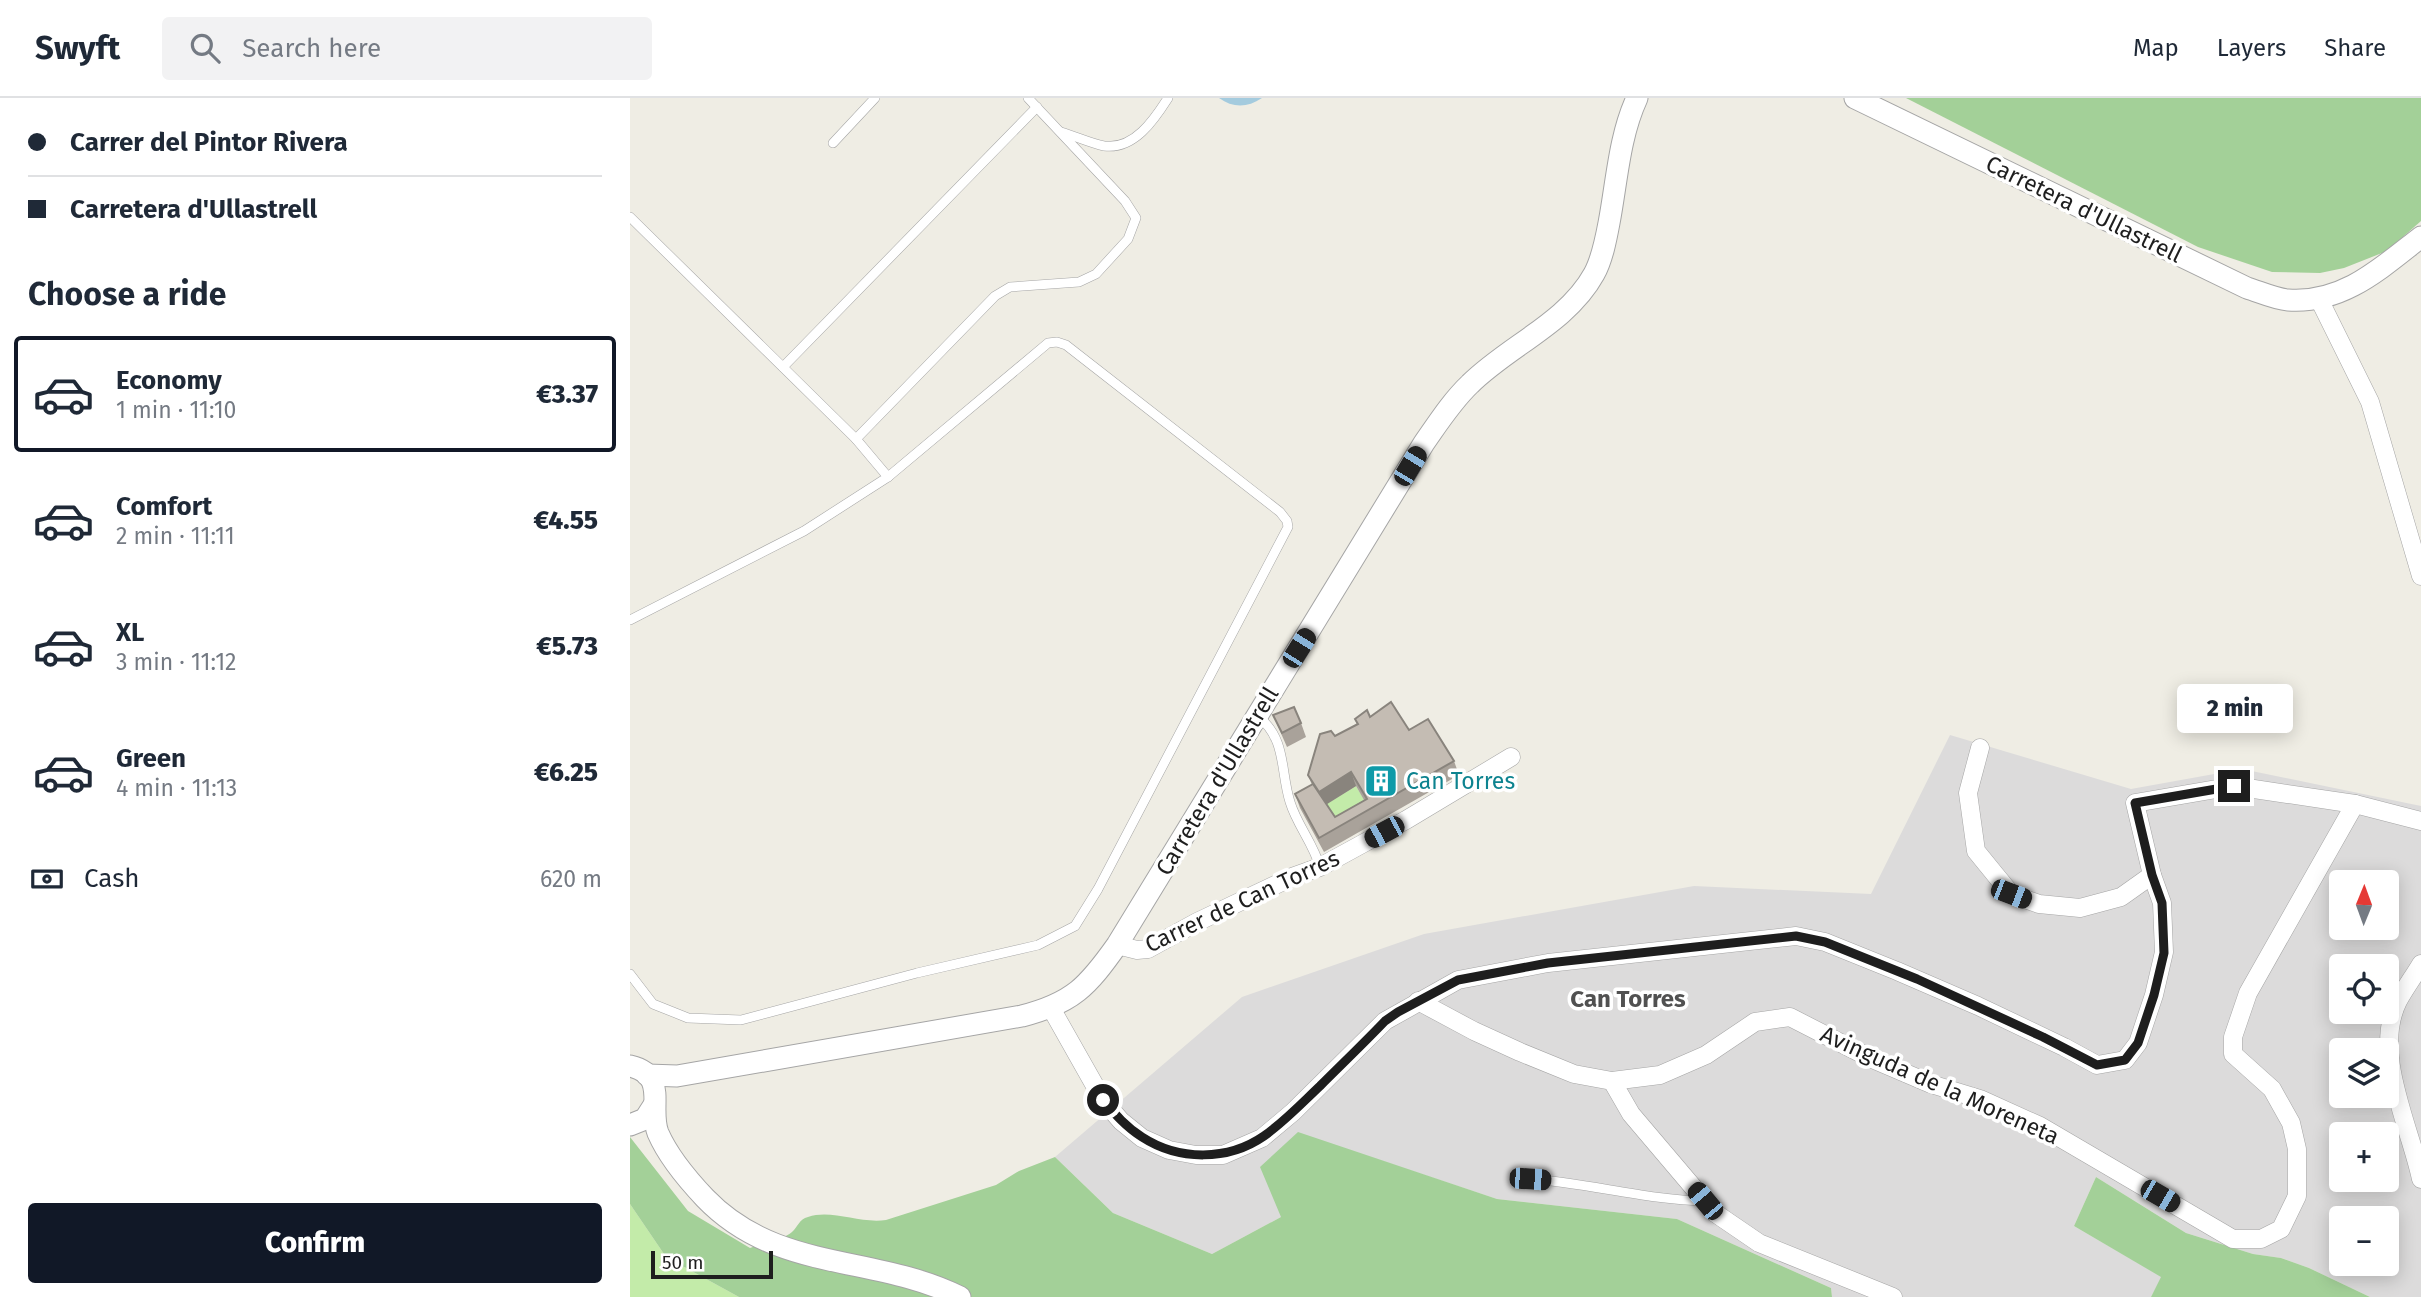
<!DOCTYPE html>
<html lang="en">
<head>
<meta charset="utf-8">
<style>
	:root { --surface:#fff; --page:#f2f2f3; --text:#1f2937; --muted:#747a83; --line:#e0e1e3; --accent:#111827 }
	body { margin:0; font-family:"Fira Sans",sans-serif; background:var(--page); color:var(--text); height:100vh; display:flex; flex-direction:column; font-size:26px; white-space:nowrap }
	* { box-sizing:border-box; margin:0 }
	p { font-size:23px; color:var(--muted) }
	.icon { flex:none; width:38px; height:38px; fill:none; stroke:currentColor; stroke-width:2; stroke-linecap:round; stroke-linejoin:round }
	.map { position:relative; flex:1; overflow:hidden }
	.sheet { display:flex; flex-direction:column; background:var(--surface); width:630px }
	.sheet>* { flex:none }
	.banner { display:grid; align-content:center; height:154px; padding:0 28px; background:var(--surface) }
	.needle { width:46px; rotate:1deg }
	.buttons { position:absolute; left:1699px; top:772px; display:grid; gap:14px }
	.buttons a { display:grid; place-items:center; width:70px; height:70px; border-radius:7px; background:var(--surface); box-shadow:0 4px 18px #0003; font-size:35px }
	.scale { position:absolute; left:21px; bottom:18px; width:122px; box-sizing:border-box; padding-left:7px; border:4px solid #1e1e1e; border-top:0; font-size:19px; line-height:24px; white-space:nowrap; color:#1e1e1e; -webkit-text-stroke:5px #fff; paint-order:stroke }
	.end { position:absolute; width:32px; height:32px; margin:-16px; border:9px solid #1e1e1e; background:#fff; box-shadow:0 0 0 4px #fff }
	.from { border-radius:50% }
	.bubble { position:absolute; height:49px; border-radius:7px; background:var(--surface); box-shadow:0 4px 18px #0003; font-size:23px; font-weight:800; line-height:49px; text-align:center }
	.car { position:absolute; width:21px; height:42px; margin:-21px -10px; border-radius:9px; box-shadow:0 0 5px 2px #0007; background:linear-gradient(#222 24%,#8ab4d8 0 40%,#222 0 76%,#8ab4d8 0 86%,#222 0) }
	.banner b { display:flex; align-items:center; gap:24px; height:66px; font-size:26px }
	.banner b+b { border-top:2px solid var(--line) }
	.banner i { width:18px; height:18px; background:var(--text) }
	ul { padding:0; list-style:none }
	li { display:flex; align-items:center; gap:21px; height:116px; margin:0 14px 10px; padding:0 14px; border:4px solid transparent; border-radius:7px }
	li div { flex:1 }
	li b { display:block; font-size:26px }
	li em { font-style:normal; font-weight:800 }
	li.current { border-color:var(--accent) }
	li>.icon { width:63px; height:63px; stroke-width:1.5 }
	h2 { padding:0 28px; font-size:32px; line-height:84px }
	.pay { display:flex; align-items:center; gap:18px; height:77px; padding:0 28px; font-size:26px }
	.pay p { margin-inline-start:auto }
	.action { display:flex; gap:14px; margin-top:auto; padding:14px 28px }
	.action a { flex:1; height:80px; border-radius:7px; background:var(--accent); color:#fff; font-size:28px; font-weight:800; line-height:80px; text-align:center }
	header { display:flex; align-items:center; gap:42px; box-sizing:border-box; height:98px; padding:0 35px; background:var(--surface); border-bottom:2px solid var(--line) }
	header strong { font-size:33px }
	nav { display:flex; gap:38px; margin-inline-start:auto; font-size:24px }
	.search { width:490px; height:63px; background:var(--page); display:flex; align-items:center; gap:18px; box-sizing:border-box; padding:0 24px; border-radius:7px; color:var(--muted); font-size:26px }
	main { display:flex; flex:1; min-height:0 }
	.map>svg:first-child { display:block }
	.residential { fill:#dcdbdb; fill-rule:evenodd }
	.grass { fill:#c3eba9 }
	.forest { fill:#a3d098 }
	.water { fill:#a4cbde }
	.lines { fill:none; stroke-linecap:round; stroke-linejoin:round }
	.service-casing { stroke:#a5a5a5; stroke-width:10 }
	.minor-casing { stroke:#a5a5a5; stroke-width:19 }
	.tertiary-casing { stroke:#a5a5a5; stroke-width:23 }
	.service { stroke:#fff; stroke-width:9 }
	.minor { stroke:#fff; stroke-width:18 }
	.tertiary { stroke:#fff; stroke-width:21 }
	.wall { fill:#a9a29a; fill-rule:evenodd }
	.shaded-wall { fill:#89847d }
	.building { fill:#c4bcb3; stroke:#89847d; stroke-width:2 }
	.route { stroke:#1e1e1e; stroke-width:9 }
	.labels { text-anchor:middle; stroke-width:7; stroke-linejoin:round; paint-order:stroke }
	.street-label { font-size:23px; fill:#1e1e1e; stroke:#fff }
	.culture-label { font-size:23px; fill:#0d838f; stroke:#fff; text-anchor:start }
	.neighbourhood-label { font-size:24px; font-weight:bold; fill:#515151; stroke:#fff }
</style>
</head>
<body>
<header>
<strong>Swyft</strong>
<div class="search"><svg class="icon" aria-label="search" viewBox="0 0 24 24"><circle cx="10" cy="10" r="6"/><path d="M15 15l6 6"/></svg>Search here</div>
<nav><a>Map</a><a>Layers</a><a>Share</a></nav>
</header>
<main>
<section class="sheet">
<div class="banner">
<b><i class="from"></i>Carrer del Pintor Rivera</b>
<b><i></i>Carretera d'Ullastrell</b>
</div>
<h2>Choose a ride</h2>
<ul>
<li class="current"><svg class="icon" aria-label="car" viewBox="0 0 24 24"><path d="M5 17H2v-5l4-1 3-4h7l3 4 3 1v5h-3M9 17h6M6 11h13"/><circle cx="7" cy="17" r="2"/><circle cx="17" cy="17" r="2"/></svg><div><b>Economy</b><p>1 min · 11:10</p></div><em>€3.37</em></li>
<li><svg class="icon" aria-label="car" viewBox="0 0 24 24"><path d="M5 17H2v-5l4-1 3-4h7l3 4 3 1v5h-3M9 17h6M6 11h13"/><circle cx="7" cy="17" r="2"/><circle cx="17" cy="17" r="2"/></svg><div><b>Comfort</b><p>2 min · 11:11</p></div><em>€4.55</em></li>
<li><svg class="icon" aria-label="car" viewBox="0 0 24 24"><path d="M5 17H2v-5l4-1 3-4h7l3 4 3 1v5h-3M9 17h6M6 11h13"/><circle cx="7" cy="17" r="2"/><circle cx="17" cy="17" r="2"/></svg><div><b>XL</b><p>3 min · 11:12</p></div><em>€5.73</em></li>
<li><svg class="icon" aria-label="car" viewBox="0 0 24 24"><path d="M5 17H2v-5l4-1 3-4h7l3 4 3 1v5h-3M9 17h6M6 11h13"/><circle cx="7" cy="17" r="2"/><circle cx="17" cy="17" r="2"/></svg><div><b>Green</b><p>4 min · 11:13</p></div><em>€6.25</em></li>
</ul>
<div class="pay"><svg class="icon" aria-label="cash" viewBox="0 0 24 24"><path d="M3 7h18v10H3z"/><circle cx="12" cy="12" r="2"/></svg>Cash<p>620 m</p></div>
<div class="action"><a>Confirm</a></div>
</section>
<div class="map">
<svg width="1791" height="1199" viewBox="0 0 1791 1199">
	<rect width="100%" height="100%" fill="#efede4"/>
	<path class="residential" d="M1320 637 1501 691 1612 671 1791 708V1199H1740L1679 1170 1651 1160 1623 1156 1556 1135 1466 1079 1444 1128 1532 1179 1521 1199H1202L1201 1190 1047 1121 867 1101 668 1035 651 1119 582 1156 483 1115 425 1059 612 899 794 836 1064 788 1241 796ZM1712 784H1757V830H1712ZM1712 868H1757V914H1712ZM1712 952H1757V998H1712ZM1712 1036H1757V1082H1712ZM1712 1120H1757V1166H1712Z"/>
	<g class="grass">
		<path d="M726 688 742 715 710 733 693 708Z"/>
		<path d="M0 1106 36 1159 109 1199H0Z"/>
	</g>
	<g class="forest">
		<path d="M1276 0H1791V123L1757 153 1714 170 1690 175 1642 174 1568 149Z"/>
		<path d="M668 1034 867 1101 1047 1121 1201 1190 1202 1199H109L36 1159 0 1106V1039L58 1113 120 1150C130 1146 155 1141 162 1134 168 1129 169 1121 178 1119 202 1111 230 1126 256 1122L366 1087 389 1073 425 1059 483 1115 582 1156 651 1119 630 1069Z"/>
		<path d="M1466 1079 1556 1135 1623 1156 1651 1160 1679 1170 1740 1199H1521L1531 1179 1444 1128Z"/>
	</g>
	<path class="water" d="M589 0H632C617 10 603 10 589 0Z"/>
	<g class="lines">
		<defs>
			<g id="service">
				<path d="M431 34C445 38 460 45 474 48 504 52 524 22 538 0"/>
				<path d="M203 45 245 0"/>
				<path d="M0 119 226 341 258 379 174 433 0 522"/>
				<path d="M153 269 407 9"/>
				<path d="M226 341 365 198 380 189 449 184 466 176 498 141 506 120 495 103 398 0"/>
				<path d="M628 618C657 642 650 672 660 704 667 727 683 745 690 769"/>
				<path d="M0 876 23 906 58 920 111 922 287 875 408 847 445 828 468 791 658 429 657 423 650 414 436 247 427 244 418 245 258 379"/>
				<path d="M900 1081C959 1085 1016 1102 1075 1103"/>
			</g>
			<g id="minor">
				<path d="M1689 201 1740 304 1791 478"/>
				<path d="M1350 650 1338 695 1346 753 1381 796 1409 806 1450 810 1491 799 1522 777"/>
				<path d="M487 847 507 852 518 851 567 824 662 779 690 769 776 722 881 659"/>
				<path d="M1791 866C1784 878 1775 890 1768 903 1742 955 1780 1028 1791 1081"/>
				<path d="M788 903 844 933 890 954 944 976 982 983 1030 977 1076 957 1125 924 1160 919 1240 960 1301 986 1350 1001 1410 1028 1603 1141H1631L1651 1131 1667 1098V1051L1661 1025 1642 991 1603 956V939L1618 895 1725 706"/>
				<path d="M421 910 473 1002 491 1023 512 1040 539 1052 566 1057H593L632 1040 663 1014 755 923 828 882 918 865 1166 838 1195 844 1267 873 1348 908 1434 949 1467 967 1495 962 1508 945 1524 897 1534 854 1532 805 1522 777 1505 705 1604 688 1725 706 1791 723"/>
				<path d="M982 983 1001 1016 1085 1115 1129 1145 1263 1199"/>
			</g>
			<g id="tertiary">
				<path d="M1225 0 1617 190C1630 194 1645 201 1658 202 1713 206 1751 170 1791 139"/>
				<path d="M0 968C39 977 18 1010 28 1035 38 1058 58 1082 75 1100 147 1175 244 1156 330 1199"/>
				<path d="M17 977 47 978 392 918C443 905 458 888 487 847L794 345C808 325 822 303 840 286 878 248 937 225 964 176 972 162 976 141 979 125 987 83 989 39 1007 0"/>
				<path d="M0 1027 15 1021 24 1007"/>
			</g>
		</defs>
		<use href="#service" class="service-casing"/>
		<use href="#minor" class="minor-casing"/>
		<use href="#tertiary" class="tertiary-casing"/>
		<use href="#service" class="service"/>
		<use href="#minor" class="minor"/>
		<use href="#tertiary" class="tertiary"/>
	</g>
	<g class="wall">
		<path d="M643 617 671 625 676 639 657 649Z"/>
		<path d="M740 619 779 632 824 663 829 677 694 754 670 710 665 696 682 687 678 677 705 638 727 627 725 621ZM726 688 734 702 705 719 696 706Z"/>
	</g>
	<path class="shaded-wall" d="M721 674 726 688 694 708 689 694Z"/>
	<g class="building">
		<path d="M761 604 779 632 798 621 824 663 689 740 665 696 683 686 705 719 737 701 721 674 689 694 678 677 690 636 701 633 705 638 728 626 725 621 737 612 740 619Z"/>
		<path d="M664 609 671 625 652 635 643 617Z"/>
	</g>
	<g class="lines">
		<path class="route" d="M473 1002C485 1016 496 1029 512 1039 549 1063 598 1063 634 1038 654 1024 672 1005 690 988 712 966 734 945 755 923L768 914 828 882 918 865 1166 838 1195 844 1287 881 1413 939 1467 967 1495 962 1508 945 1524 897 1534 855 1532 805 1522 777 1505 705 1604 688"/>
	</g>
	<defs>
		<symbol id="building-square" viewBox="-11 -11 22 22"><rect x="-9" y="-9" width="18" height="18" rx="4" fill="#0f9aa8" stroke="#fff"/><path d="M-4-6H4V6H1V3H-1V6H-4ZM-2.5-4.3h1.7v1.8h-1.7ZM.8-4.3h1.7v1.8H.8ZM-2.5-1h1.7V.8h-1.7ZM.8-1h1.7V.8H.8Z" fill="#fff"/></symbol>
	</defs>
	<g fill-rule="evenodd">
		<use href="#building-square" x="732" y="664" width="38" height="38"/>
	</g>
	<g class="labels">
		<g class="street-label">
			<text transform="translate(1454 111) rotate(26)" y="8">Carretera d'Ullastrell</text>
			<text transform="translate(587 683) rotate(-59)" y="8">Carretera d'Ullastrell</text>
			<text transform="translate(612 803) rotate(-25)" y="8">Carrer de Can Torres</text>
			<text transform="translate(1310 987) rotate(24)" y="8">Avinguda de la Moreneta</text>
		</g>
		<g class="culture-label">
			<text x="776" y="691">Can Torres</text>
		</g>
		<g class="neighbourhood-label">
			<text x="998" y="909">Can Torres</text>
		</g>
	</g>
</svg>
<div class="buttons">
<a><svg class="needle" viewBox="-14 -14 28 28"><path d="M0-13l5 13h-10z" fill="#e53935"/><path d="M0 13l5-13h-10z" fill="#747a83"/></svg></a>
<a><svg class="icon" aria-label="locate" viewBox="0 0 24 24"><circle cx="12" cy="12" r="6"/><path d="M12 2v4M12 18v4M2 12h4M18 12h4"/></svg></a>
<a><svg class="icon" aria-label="layers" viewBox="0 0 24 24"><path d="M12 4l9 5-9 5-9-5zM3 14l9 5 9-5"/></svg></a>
<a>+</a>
<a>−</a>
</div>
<div class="scale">50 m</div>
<i class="end from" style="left:473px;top:1002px"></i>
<i class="end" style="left:1604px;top:688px"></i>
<div class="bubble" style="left:1547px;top:586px;width:116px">2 min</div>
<i class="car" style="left:780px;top:368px;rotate:31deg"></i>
<i class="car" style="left:669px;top:550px;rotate:32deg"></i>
<i class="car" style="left:754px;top:734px;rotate:242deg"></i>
<i class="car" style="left:1381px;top:796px;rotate:111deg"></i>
<i class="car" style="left:900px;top:1081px;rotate:94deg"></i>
<i class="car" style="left:1530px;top:1098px;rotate:120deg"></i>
<i class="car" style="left:1075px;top:1103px;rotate:320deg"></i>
</div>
</main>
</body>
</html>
